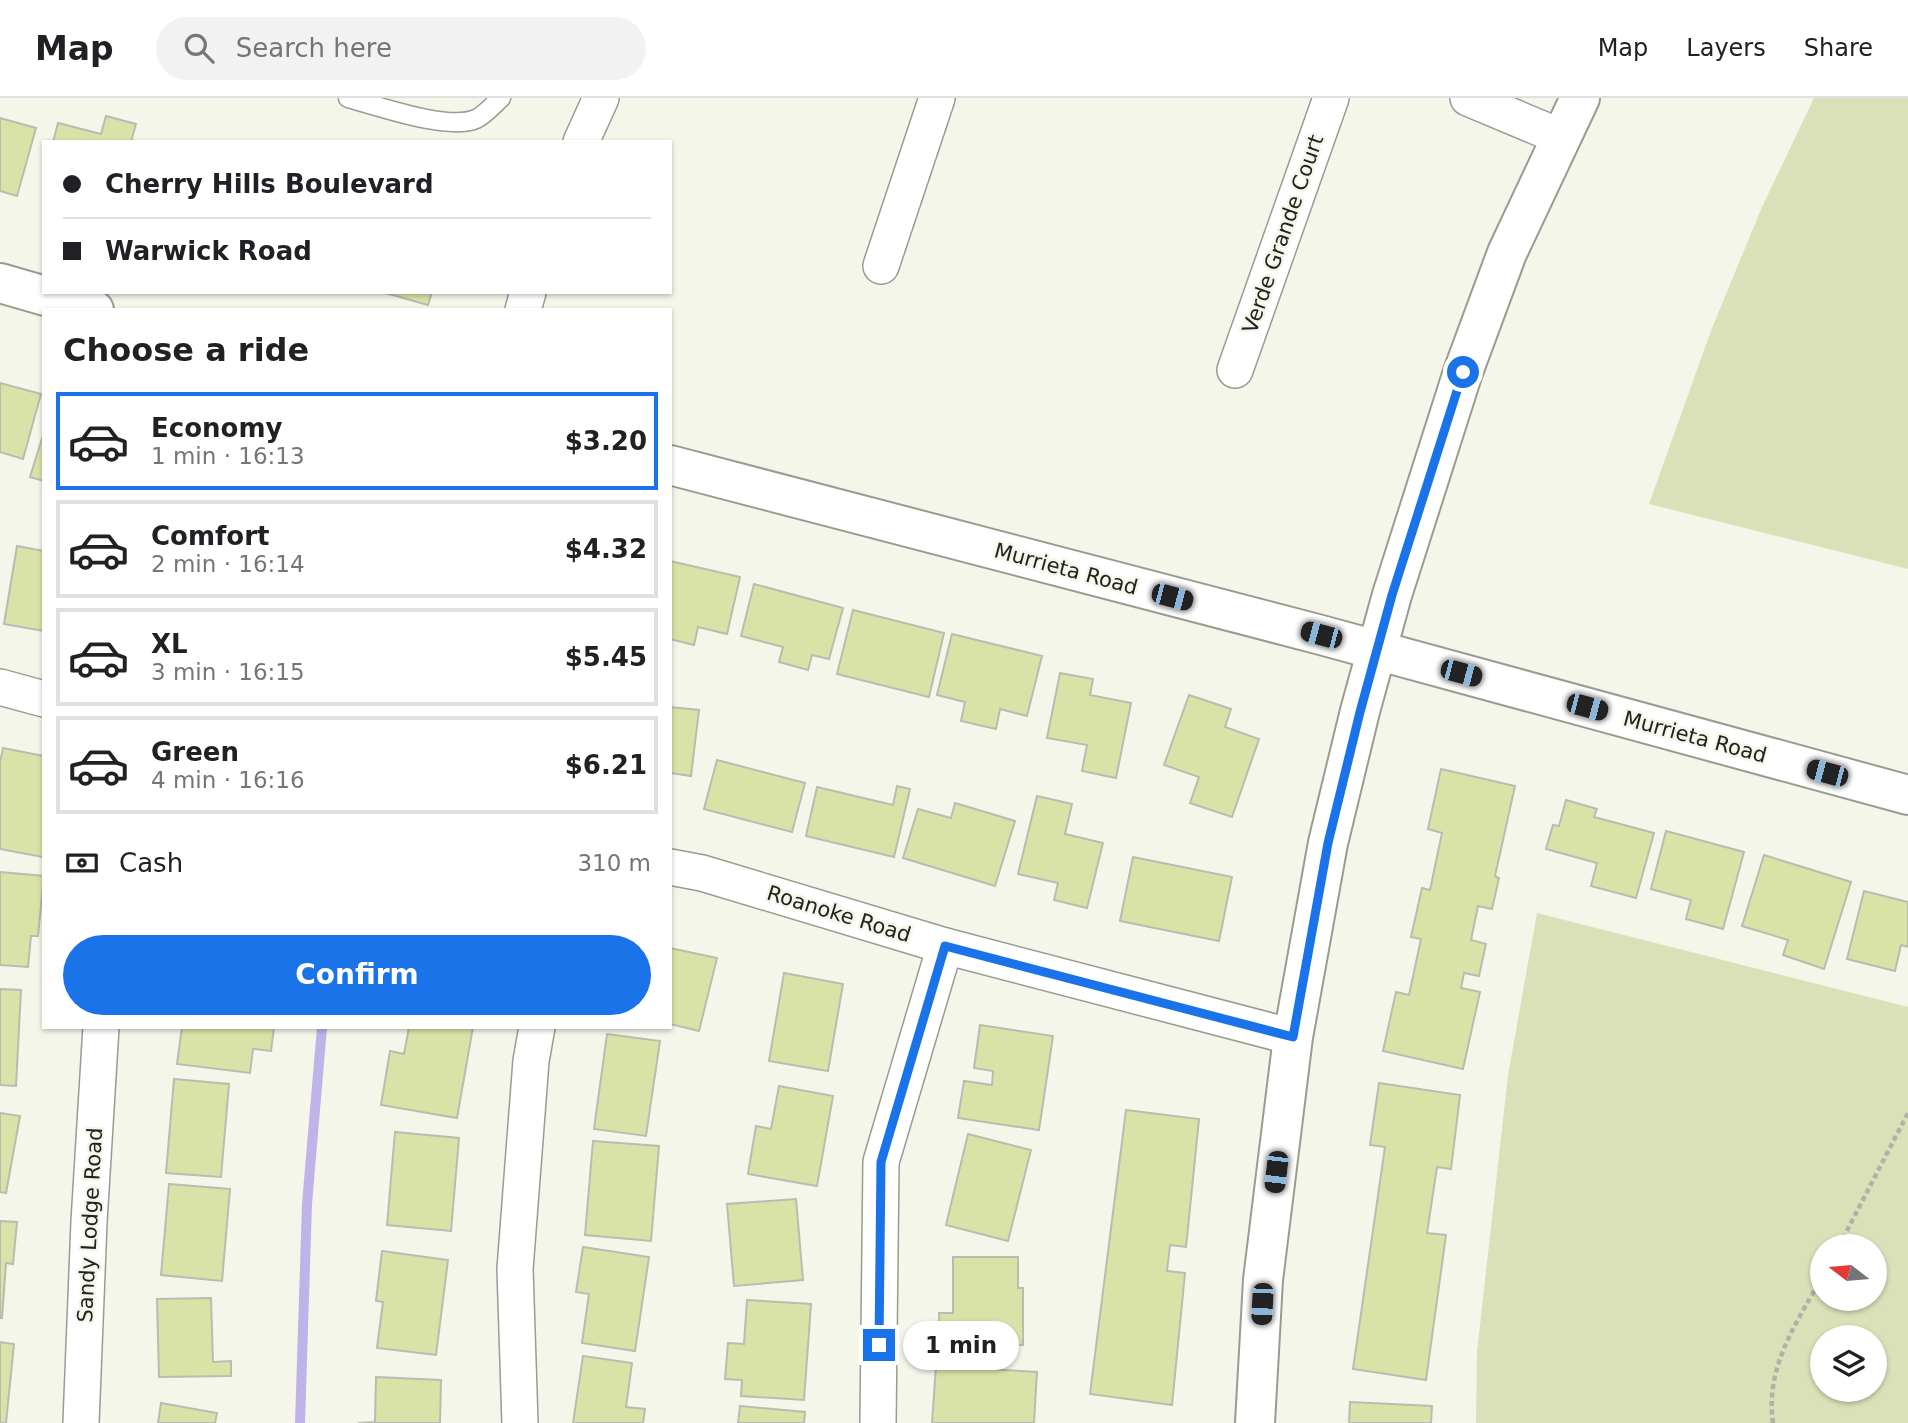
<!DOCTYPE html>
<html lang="en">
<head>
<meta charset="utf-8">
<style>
	:root { --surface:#fff; --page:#f2f2f2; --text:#202124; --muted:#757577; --line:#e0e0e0; --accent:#1a73e8 }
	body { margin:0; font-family:"DejaVu Sans",sans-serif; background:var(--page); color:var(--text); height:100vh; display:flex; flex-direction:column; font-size:26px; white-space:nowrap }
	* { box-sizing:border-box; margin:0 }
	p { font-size:23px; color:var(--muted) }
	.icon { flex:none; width:38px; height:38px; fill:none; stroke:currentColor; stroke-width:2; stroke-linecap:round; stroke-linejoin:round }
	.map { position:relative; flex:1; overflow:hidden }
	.side { position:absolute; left:42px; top:210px; width:630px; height:721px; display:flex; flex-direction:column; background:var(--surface); border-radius:0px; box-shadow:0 2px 5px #0004 }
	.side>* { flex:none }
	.guide { position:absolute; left:42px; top:42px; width:630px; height:154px; border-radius:0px; box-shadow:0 2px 5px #0004; display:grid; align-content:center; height:154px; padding:0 21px; background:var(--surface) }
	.needle { width:46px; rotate:286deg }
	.controls { position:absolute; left:1810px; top:1136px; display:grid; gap:14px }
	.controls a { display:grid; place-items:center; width:77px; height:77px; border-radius:50%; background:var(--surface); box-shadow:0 2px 5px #0004; font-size:35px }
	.end { position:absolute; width:32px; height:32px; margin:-16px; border:9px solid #1a73e8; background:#fff; box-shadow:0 0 0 4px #fff }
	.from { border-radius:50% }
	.bubble { position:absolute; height:49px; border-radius:24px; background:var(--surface); box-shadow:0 2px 5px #0004; font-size:23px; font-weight:700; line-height:49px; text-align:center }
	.car { position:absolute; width:21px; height:42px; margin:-21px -10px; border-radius:9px; box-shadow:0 0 5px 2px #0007; background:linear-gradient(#222 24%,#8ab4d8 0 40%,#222 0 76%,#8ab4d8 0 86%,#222 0) }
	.guide b { display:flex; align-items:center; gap:24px; height:66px; font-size:26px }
	.guide b+b { border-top:2px solid var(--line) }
	.guide i { width:18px; height:18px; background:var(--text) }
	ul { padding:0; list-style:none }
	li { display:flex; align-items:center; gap:21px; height:98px; margin:0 14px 10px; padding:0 7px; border:4px solid var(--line); border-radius:0px }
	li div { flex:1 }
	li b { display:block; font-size:26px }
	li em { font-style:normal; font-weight:700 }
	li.on { border-color:var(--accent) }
	li>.icon { width:63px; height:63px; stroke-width:1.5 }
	h2 { padding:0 21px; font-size:32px; line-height:84px }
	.pay { display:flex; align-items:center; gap:18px; height:77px; padding:0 21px; font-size:26px }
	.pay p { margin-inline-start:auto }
	.primary-button { display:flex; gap:14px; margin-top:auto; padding:14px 21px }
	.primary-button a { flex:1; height:80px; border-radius:42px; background:var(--accent); color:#fff; font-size:28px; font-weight:700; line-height:80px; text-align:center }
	header { display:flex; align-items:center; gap:42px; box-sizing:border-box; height:98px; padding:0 35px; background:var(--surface); border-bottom:2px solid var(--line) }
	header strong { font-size:33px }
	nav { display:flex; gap:38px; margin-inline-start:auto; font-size:24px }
	.search { width:490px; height:63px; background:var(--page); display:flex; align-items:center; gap:18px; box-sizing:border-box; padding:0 24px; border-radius:38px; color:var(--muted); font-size:26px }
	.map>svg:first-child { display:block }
	.green { fill:#dae1b9; fill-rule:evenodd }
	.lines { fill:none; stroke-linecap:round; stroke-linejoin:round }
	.stream { stroke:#c0b3ea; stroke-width:10 }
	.building { fill:#d9e3a8; stroke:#babcb0; stroke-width:2 }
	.lane-casing { stroke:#9a9c91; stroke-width:21 }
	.street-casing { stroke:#9a9c91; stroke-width:38 }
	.secondary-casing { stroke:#9a9c91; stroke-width:42 }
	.path { stroke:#b0b1a8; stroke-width:4.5; stroke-dasharray:5 3.5; stroke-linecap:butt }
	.lane { stroke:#fff; stroke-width:18 }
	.street { stroke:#fff; stroke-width:35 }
	.secondary { stroke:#fff; stroke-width:38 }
	.route { stroke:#1a73e8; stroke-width:9 }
	.labels { text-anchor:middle; stroke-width:5; stroke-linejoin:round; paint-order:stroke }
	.street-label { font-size:21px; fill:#22221e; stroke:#f4f6ea }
</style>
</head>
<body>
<header>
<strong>Map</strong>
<div class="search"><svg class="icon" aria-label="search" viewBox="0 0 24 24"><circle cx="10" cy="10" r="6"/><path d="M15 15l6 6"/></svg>Search here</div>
<nav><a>Map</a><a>Layers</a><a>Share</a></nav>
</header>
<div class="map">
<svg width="1908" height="1325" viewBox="0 0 1908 1325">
	<rect width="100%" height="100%" fill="#f4f6ea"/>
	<g class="green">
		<path d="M1814 0H1908V471L1649 406 1712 230 1762 109Z"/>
		<path d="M1537 815 1908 909V1325H1476L1477 1254 1508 977ZM1822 1148H1874V1200H1822ZM1822 1239H1874V1292H1822Z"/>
	</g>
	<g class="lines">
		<path class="stream" d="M300 1325 307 1106 322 929"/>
	</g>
	<g class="building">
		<path d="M106 18 136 26 131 44H53L58 25 101 36Z"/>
		<path d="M0 20 36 30 17 98 0 93Z"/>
		<path d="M382 194H432L428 207Z"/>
		<path d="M0 285 41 296 23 361 0 354Z"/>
		<path d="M44 334V383L30 379Z"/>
		<path d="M17 448 44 453V533L4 526Z"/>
		<path d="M670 463 740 479 727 536 698 529 694 547 670 541Z"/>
		<path d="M754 486 843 510 829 561 812 557 808 572 779 564 783 549 741 538Z"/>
		<path d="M853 512 944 535 929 599 837 576Z"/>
		<path d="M952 536 1042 558 1027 618 1000 611 996 631 961 623 965 604 937 597Z"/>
		<path d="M1060 575 1093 581 1090 597 1131 605 1116 680 1082 673 1087 647 1047 640Z"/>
		<path d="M1189 597 1231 611 1225 629 1259 641 1232 719 1190 705 1199 679 1164 667Z"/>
		<path d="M670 609 699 612 691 678 670 675Z"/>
		<path d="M3 650 44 658 43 759 0 751V664Z"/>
		<path d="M717 662 805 685 792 734 704 711Z"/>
		<path d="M1441 671 1515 688 1495 778 1499 780 1492 811 1478 808 1471 842 1486 846 1479 878 1464 875 1461 890 1480 894 1463 971 1383 953 1396 894 1409 897 1421 841 1411 839 1422 790 1430 792 1442 735 1428 731Z"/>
		<path d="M897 688 910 691 894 759 806 738 817 689 893 707Z"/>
		<path d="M1037 698 1072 706 1065 736 1103 745 1087 810 1054 802 1058 785 1018 776Z"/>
		<path d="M1566 702 1597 711 1594 719 1654 735 1636 800 1591 788 1597 765 1546 751 1553 727 1559 728Z"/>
		<path d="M955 705 1015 723 995 788 903 760 918 711 951 720Z"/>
		<path d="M1666 733 1744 754 1723 831 1686 821 1691 802 1651 791Z"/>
		<path d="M1764 757 1851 784 1824 871 1783 857 1788 842 1742 828Z"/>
		<path d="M1133 759 1232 779 1219 843 1120 823Z"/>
		<path d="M0 774 44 778 38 838H31L28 869 0 867Z"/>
		<path d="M1864 793 1908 804V849L1901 847 1895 873 1847 861Z"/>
		<path d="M670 850 717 860 699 933 670 926Z"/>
		<path d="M784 875 843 886 828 973 769 963Z"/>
		<path d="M0 891 21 892 16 988 0 987Z"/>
		<path d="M980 927 1053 938 1039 1032 958 1020 964 983 992 987 993 973 974 970Z"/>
		<path d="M182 929H274L271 953 253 951 250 975 177 966Z"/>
		<path d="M409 929H473L457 1020 381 1007 390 953 404 956Z"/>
		<path d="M607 936 660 943 646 1038 594 1031Z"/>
		<path d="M174 981 229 986 221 1079 166 1075Z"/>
		<path d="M1379 985 1460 997 1451 1071 1437 1069 1427 1135 1446 1137 1426 1282 1353 1271 1385 1049 1370 1047Z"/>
		<path d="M779 988 833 998 817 1088 748 1076 756 1028 771 1031Z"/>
		<path d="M1126 1012 1199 1021 1186 1149 1170 1147 1167 1173 1185 1175 1172 1307 1090 1296Z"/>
		<path d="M0 1015 20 1018 6 1095 0 1094Z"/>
		<path d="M395 1034 459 1040 451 1133 387 1127Z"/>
		<path d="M968 1036 1031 1052 1008 1143 946 1127Z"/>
		<path d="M593 1043 659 1048 651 1143 585 1137Z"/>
		<path d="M169 1086 230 1091 222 1183 161 1177Z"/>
		<path d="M796 1101 803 1182 734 1188 727 1106Z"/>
		<path d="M0 1123 17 1124 13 1166 6 1165 2 1220H0Z"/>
		<path d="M583 1149 649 1159 635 1253 582 1245 589 1196 576 1194Z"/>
		<path d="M382 1153 448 1162 436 1257 377 1250 383 1204 376 1203Z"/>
		<path d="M953 1159H1018V1190H1023V1247L940 1248 939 1215H953Z"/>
		<path d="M211 1200 213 1264 231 1263V1278L159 1279 157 1201Z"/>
		<path d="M747 1202 811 1206 804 1302 741 1298 742 1282 725 1281 728 1245 744 1246Z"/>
		<path d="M0 1244 14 1246 6 1325H0Z"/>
		<path d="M583 1258 632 1265 626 1309 645 1311 643 1325H573Z"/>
		<path d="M936 1268 1037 1274 1034 1325H932Z"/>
		<path d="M376 1279 441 1282 440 1325H358L375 1324Z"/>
		<path d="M1350 1304 1432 1308 1431 1325H1349Z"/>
		<path d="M161 1305 217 1315 215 1325H158Z"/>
		<path d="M740 1308 805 1314 804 1325H738Z"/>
	</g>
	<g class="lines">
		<defs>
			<path id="lane" d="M348 0C378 8 448 33 476 21 485 17 494 6 501 0"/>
			<g id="street">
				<path d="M1468 0 1561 39"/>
				<path d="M581 44 601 0"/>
				<path d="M881 168 937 0"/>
				<path d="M523 212 528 194"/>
				<path d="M1235 272 1331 0"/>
				<path d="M0 589 44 601"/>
				<path d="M670 769 702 775 945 848 1293 939"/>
				<path d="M81 1325 89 1124 101 929"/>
				<path d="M520 1325 515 1171 531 963 537 929"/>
				<path d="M878 1325 881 1064 945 848"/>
			</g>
			<g id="secondary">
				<path d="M0 185 94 212"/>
				<path d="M670 367 1321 537 1908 697"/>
				<path d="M1255 1325 1263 1182 1293 939 1328 745 1360 613 1392 497 1463 274 1507 155 1580 0"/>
			</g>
		</defs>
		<use href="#lane" class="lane-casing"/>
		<use href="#street" class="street-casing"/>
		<use href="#secondary" class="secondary-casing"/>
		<g class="path">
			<path d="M1839 1148 1908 1015"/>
			<path d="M1773 1325C1765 1269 1796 1226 1822 1179"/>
		</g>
		<use href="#lane" class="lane"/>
		<use href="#street" class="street"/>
		<use href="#secondary" class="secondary"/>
	</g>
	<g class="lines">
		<path class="route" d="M879 1247 881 1064 945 848 1293 939 1328 745 1360 614 1392 497 1463 274"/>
	</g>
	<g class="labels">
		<g class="street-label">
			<text transform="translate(1283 136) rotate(-71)" y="7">Verde Grande Court</text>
			<text transform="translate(1066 471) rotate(15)" y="7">Murrieta Road</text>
			<text transform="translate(1695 639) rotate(15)" y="7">Murrieta Road</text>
			<text transform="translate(839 816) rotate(17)" y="7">Roanoke Road</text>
			<text transform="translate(90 1127) rotate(-87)" y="7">Sandy Lodge Road</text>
		</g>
	</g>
</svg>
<div class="controls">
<a><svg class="needle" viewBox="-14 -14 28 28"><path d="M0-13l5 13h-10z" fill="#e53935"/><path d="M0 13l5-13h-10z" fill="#757577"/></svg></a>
<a><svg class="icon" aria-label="layers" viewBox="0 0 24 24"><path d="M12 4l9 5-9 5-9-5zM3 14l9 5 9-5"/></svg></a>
</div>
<i class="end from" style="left:1463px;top:274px"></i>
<i class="end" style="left:879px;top:1247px"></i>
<div class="bubble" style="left:903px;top:1223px;width:116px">1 min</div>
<i class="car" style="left:1172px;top:499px;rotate:105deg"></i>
<i class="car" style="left:1321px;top:537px;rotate:285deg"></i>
<i class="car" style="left:1461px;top:575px;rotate:105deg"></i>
<i class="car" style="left:1587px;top:609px;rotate:105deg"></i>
<i class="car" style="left:1827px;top:675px;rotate:285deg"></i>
<i class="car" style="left:1276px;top:1074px;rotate:187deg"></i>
<i class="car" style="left:1262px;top:1206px;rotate:183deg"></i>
<div class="guide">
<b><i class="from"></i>Cherry Hills Boulevard</b>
<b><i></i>Warwick Road</b>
</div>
<section class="side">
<h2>Choose a ride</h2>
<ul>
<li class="on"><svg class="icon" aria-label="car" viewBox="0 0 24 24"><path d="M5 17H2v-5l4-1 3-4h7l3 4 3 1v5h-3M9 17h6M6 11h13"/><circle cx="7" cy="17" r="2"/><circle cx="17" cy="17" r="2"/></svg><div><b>Economy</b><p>1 min · 16:13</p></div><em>$3.20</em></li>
<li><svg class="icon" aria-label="car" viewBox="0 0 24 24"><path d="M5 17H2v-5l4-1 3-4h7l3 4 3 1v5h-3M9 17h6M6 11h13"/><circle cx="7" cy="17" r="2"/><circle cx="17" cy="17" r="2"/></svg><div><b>Comfort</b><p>2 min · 16:14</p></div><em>$4.32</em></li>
<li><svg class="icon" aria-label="car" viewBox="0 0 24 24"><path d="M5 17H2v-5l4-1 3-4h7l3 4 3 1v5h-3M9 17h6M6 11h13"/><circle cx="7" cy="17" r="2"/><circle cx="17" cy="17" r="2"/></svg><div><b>XL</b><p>3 min · 16:15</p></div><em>$5.45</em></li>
<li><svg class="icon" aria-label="car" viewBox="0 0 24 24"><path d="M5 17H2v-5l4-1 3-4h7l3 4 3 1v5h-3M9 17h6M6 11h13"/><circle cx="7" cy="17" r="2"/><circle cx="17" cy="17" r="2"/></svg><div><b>Green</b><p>4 min · 16:16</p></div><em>$6.21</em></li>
</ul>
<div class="pay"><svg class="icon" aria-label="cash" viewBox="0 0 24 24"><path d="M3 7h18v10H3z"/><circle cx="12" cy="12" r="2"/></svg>Cash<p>310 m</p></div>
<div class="primary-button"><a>Confirm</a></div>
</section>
</div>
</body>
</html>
